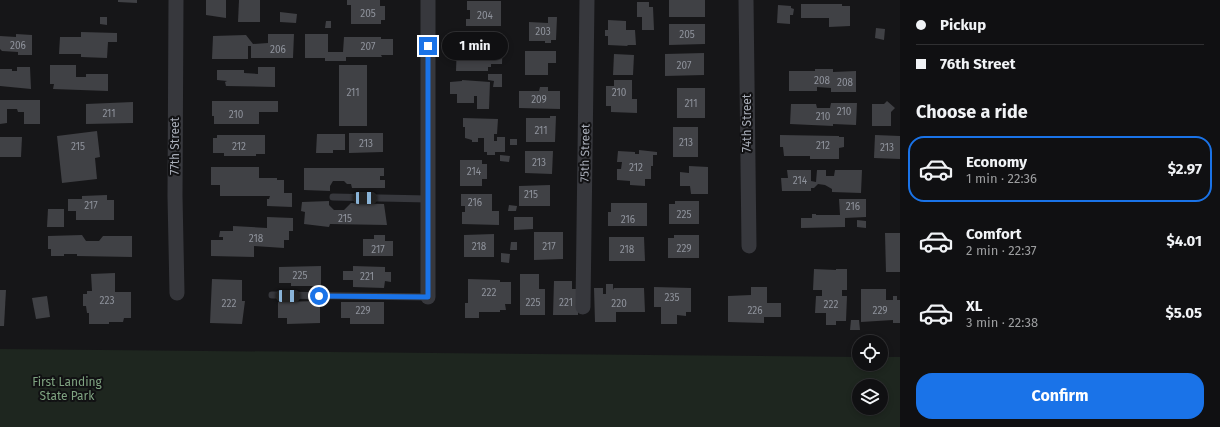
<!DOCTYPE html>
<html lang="en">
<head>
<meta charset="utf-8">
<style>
	:root { --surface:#101012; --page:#19191b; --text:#f1f3f6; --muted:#9c9d9f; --line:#303032; --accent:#1a73e8 }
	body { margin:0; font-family:"Fira Sans",sans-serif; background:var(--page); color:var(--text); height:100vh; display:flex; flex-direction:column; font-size:15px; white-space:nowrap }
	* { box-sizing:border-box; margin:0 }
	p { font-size:13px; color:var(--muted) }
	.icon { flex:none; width:22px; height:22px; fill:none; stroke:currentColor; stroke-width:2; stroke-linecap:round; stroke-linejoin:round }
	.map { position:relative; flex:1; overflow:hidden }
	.sheet { display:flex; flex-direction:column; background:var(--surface); width:320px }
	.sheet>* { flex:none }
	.guide { display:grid; align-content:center; height:88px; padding:0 16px; background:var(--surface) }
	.fabs { position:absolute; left:852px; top:335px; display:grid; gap:8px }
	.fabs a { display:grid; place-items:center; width:36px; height:36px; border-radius:50%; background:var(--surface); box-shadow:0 2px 6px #0003,0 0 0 1px var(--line); font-size:20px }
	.end { position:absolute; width:18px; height:18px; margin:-9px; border:5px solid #1a73e8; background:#fff; box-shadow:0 0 0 2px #fff }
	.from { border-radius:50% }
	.bubble { position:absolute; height:28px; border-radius:14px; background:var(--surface); box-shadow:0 2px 6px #0003,0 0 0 1px var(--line); font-size:13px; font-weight:700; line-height:28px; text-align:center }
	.car { position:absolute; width:12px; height:24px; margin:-12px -6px; border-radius:5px; box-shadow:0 0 3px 1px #0007; background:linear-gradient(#222 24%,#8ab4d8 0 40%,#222 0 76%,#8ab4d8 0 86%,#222 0) }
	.guide b { display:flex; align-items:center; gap:14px; height:38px; font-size:15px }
	.guide b+b { border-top:1px solid var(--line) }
	.guide i { width:10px; height:10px; background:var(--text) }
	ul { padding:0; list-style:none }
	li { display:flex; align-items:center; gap:12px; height:66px; margin:0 8px 6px; padding:0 8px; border:2px solid transparent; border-radius:16px }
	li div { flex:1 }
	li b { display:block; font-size:15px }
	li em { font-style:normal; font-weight:700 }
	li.active { border-color:var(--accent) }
	li>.icon { width:36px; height:36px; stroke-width:1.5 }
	h2 { padding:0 16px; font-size:18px; line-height:48px }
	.button { display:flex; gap:8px; margin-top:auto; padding:8px 16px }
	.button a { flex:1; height:46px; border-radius:16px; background:var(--accent); color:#fff; font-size:16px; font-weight:700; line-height:46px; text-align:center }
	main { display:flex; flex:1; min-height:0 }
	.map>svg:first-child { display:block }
	.green { fill:#1e261f; fill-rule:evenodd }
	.building { fill:#404145 }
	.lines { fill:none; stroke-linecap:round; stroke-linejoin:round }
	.service { stroke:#37383d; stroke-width:7 }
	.minor { stroke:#37383d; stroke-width:15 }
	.route { stroke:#1a73e8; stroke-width:5 }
	.labels { text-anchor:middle; stroke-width:4; stroke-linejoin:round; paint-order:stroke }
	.number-label { font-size:10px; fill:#8e929b }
	.street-label { font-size:12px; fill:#a8adb8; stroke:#111113 }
	.park-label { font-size:12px; fill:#7fa381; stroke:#111113 }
</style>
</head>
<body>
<main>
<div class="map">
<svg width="900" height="427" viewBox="0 0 900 427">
	<rect width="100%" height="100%" fill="#161618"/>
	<path class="green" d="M0 349 859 357V364H881V357H900V427H0ZM859 386H881V408H859Z"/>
	<g class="building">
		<path d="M118 0H137V3L118 2Z"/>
		<path d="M206 0H226V18L206 15Z"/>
		<path d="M239 0H260V22H238Z"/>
		<path d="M347 0H380V6H385V20H381V24H351V5H347Z"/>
		<rect x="669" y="0" width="36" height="17"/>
		<path d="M467 1H501V26H466V19H470V10H467Z"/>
		<path d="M637 2H649V7H653L654 30H642V17H637Z"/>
		<path d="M801 4H842V6H850V26L829 27V18H801Z"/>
		<path d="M778 5 791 6V8L794 9 793 15H790V24L777 23Z"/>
		<path d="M280 12 297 14 296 23 280 22Z"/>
		<path d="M100 17H107V25L100 24Z"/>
		<path d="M548 17H557L556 40H551V43H545V41H529V22L548 23Z"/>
		<path d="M608 20 626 21V30H635L636 45H627L628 46 608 45V36H605V30H608Z"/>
		<path d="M326 21H331V28H325Z"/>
		<path d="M669 24H705V44L669 45Z"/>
		<path d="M876 28 885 29 884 40 875 38Z"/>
		<path d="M81 32 117 33V42H108L107 58 81 57V54H59L60 37H81Z"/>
		<path d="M16 34 32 35V55H18V52L2 51 0 49V36L16 37Z"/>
		<path d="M268 34H294L293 58H251V46H248V59H212L213 36 246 35 253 44 268 43Z"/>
		<path d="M305 34H328V52H343L344 37H381V39H393V55H381L382 57H346V61H325V58H305Z"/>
		<path d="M495 34H503L502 64H491V67H488V71H456L457 42 495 43Z"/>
		<path d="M525 51H556V63H548V75H525Z"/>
		<path d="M704 53V75L665 76V54Z"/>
		<path d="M614 54 634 55 633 75H613Z"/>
		<path d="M50 65H76V77H86V74H108V91L53 89 54 84H50Z"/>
		<rect x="339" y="65" width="28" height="61"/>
		<path d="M17 67H30L31 89 0 86V69H12V71H17Z"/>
		<path d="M258 67H275V87L226 86 225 82 227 81 217 80V70H244V73L258 74Z"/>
		<path d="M815 69H833V72L856 71V92H831V88L817 87V91H789V71H815Z"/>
		<path d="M488 74H502V87H493L494 81 488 80Z"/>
		<path d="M462 80 490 82 489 109H477V96H474V103H457V94H450V82L462 81Z"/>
		<path d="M614 80H632V99H637V113L611 112V106H606V86H614Z"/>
		<path d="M540 87H548V91H560V109L519 108V91H539Z"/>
		<rect x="677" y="88" width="28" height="30"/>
		<path d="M0 100H40V124H24V112H18L17 109H7V123L0 124Z"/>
		<path d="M212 101H278V112H259V124H214V116H212Z"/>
		<path d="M887 101 895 108 891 112V126H872V104H884Z"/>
		<path d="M133 102V123L86 124V104Z"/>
		<path d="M831 103H857L856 125 833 124V126L790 124 791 104H816L817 108H830Z"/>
		<path d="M550 116H556L555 142H526V118H550Z"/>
		<path d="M463 118 498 119 497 134H494V141H497V137H505V152H495V155H487V152H484V138H478V142H472V140L465 138V127H463Z"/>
		<rect x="673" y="127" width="25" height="30"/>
		<path d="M97 131 100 157 95 158 97 179 62 183 57 136Z"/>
		<path d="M349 133H383V152L349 153Z"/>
		<path d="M317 134H345V150H333V153H316Z"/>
		<path d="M217 135H265V154H256V156H224V153H213V138H217Z"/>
		<path d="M780 135 839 136V137H844V147L839 148V159H810V156H784L783 147H780Z"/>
		<path d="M875 135 900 136V159L874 158Z"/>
		<path d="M0 137H22L21 157H0Z"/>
		<rect x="510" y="139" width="7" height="6"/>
		<path d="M639 150 657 152V155H653V166H651V179H645V186L630 185V181L617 180V169H621L622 162H617L618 151 635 152V154H639Z"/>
		<path d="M525 151H553L552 174 525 173Z"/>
		<path d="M500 155 510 156 509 162 500 161Z"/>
		<path d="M460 160H482V164H487V179H482V186H460Z"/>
		<path d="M689 166 708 167V194H691L690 186H680V172L689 173Z"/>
		<path d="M211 167H259V178H277V180H284V193H292V207L267 206V199H269L270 196H220V185H211Z"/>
		<path d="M304 168H384V176H380V180H385V188H352L351 184H347L344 181H333L330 186V191L304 190Z"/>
		<path d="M787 170H811V181L816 182 817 170H826V176H834L835 170H862L861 193 832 192V189L825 185 818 184 814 188H811V191H782L781 178H788Z"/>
		<path d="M550 185V206H519V186Z"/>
		<path d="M461 194H492V211H499V225L462 224V212H465V206H461Z"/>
		<path d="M107 195V200H114V220H76V211H68V199H82V196Z"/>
		<path d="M839 199H866V217L845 218V227L801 228V218H812V214H816V215H840Z"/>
		<path d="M329 201V205L334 210H344L351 203 384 204 387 225 330 224 329 227 304 224 305 212 301 211 302 202Z"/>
		<path d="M675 201H699V224H669V204H675Z"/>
		<path d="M611 203H647V226H608V212H611Z"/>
		<path d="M509 205 517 206 516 211H508Z"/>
		<path d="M48 209H64V227H47Z"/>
		<path d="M267 217 293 218V231H289V240H284V248L254 246V257L211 256V240H223V237H219L220 231H233V226L267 228Z"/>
		<path d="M514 217H533V229L514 230Z"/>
		<path d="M857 220 866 221V228L857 227Z"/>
		<path d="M534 232H563V259L534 260Z"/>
		<path d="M885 233H900V272H886Z"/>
		<path d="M494 234V257H464V235Z"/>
		<path d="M82 235 86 241H99L103 236H132V257L77 256V254H64V256H51V249H48V236Z"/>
		<path d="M374 235H385V241H393V256H363V239H374Z"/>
		<path d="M674 235H699V258H668V238H674Z"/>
		<path d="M609 237H644L645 261H609Z"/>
		<path d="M511 242H517V250H510Z"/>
		<path d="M501 253 510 254 509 263 501 262Z"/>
		<path d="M321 266V286H291V283H279V267Z"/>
		<path d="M353 266 385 267V272H391V282L385 281 384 288 353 287V280H343V271H353Z"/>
		<path d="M814 269 836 270V269H847V290H842V296H847L846 321H836V325H826V313H815L816 296H822V290H813Z"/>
		<path d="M115 273V292H131V318H124L123 322H109V324H89V313H87L86 306H83V294H87V291H92L91 274Z"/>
		<path d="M520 274H539V289H545V315H520Z"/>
		<path d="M212 279 242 280V301H245L242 324 210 323Z"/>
		<path d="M468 279 500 280V282H511V304H505L506 310H500V312H479V318H465V303H468Z"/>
		<path d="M554 281H572V289H579L578 315H553Z"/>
		<path d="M606 284H613V290L614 288H644L645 312H616V322H595L594 288H603V294H606Z"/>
		<path d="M654 287 691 288V312H686V316L677 315V324H661V307H654Z"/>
		<path d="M751 287H767V303H781V317H764V323L728 322V296L751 295Z"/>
		<path d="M861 289H886V300H893V296H897V300H900V323H893V320L861 322Z"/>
		<path d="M0 290H6L4 326H0Z"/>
		<path d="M47 296 50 317 36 319 32 298Z"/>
		<path d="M320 301V323L287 324V318H278V302Z"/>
		<path d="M341 302H384V324H350V318H341Z"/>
		<path d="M851 320H859L860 330H850Z"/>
	</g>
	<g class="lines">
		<g class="service">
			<path d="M333 197 428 199"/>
			<path d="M272 295 428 297"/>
		</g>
		<g class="minor">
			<path d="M176 0 175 196 177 293"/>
			<path d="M746 0 749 246"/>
			<path d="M428 297V0"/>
			<path d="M583 307 587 0"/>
		</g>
	</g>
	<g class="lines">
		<path class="route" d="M319 296 428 297V46"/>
	</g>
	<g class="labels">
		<g class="number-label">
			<text x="368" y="17">205</text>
			<text x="485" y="19">204</text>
			<text x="543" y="35">203</text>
			<text x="687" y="38">205</text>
			<text x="18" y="49">206</text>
			<text x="368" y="50">207</text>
			<text x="278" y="53">206</text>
			<text x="684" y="69">207</text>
			<text x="822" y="84">208</text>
			<text x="845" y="86">208</text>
			<text x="353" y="96">211</text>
			<text x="619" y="96">210</text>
			<text x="539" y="103">209</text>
			<text x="691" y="107">211</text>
			<text x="844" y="115">210</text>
			<text x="109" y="117">211</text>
			<text x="236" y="118">210</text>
			<text x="823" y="120">210</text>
			<text x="541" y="134">211</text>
			<text x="686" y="146">213</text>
			<text x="366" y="147">213</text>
			<text x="823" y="149">212</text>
			<text x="78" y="150">215</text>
			<text x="239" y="150">212</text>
			<text x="887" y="151">213</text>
			<text x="539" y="166">213</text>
			<text x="636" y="171">212</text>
			<text x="474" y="175">214</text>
			<text x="800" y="184">214</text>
			<text x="531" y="198">215</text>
			<text x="475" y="206">216</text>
			<text x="91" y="209">217</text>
			<text x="853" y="210">216</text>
			<text x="684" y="218">225</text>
			<text x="345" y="222">215</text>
			<text x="628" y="223">216</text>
			<text x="256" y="242">218</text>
			<text x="479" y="250">218</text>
			<text x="549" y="250">217</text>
			<text x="684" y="252">229</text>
			<text x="378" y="253">217</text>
			<text x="627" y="253">218</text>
			<text x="300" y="279">225</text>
			<text x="367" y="280">221</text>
			<text x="489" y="296">222</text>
			<text x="672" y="301">235</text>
			<text x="107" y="304">223</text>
			<text x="533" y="306">225</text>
			<text x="566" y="306">221</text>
			<text x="229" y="307">222</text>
			<text x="619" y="307">220</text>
			<text x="831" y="308">222</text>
			<text x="363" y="314">229</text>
			<text x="755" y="314">226</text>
			<text x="880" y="314">229</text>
		</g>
		<g class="street-label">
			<text transform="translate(747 123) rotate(-90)" y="4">74th Street</text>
			<text transform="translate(175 146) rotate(-90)" y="4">77th Street</text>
			<text transform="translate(585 153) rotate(-89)" y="4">75th Street</text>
		</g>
		<g class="park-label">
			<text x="67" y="386">First Landing<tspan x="67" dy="14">State Park</tspan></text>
		</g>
	</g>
</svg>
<div class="fabs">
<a><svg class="icon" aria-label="locate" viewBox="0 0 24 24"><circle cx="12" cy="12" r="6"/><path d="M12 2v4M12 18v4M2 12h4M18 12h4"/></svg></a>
<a><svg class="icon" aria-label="layers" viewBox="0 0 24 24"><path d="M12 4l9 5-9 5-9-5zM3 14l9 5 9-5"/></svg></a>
</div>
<i class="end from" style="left:319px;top:296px"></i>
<i class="end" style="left:428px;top:46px"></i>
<div class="bubble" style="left:442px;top:32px;width:66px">1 min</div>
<i class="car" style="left:365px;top:198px;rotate:91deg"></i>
<i class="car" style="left:288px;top:296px;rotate:91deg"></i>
</div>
<section class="sheet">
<div class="guide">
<b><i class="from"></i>Pickup</b>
<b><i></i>76th Street</b>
</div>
<h2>Choose a ride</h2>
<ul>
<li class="active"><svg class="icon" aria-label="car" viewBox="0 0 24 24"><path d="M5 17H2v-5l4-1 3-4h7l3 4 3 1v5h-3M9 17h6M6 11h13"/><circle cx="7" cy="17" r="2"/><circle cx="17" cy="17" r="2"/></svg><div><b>Economy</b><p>1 min · 22:36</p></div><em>$2.97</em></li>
<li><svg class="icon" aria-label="car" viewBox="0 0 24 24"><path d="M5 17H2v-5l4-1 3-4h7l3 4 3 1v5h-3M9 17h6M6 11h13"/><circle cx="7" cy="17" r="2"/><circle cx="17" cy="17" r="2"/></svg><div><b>Comfort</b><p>2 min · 22:37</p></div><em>$4.01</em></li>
<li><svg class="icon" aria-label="car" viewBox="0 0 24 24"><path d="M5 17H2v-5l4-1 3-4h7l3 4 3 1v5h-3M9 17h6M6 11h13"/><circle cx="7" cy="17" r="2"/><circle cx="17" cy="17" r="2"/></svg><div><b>XL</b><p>3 min · 22:38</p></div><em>$5.05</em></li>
</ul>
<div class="button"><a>Confirm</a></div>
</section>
</main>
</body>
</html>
